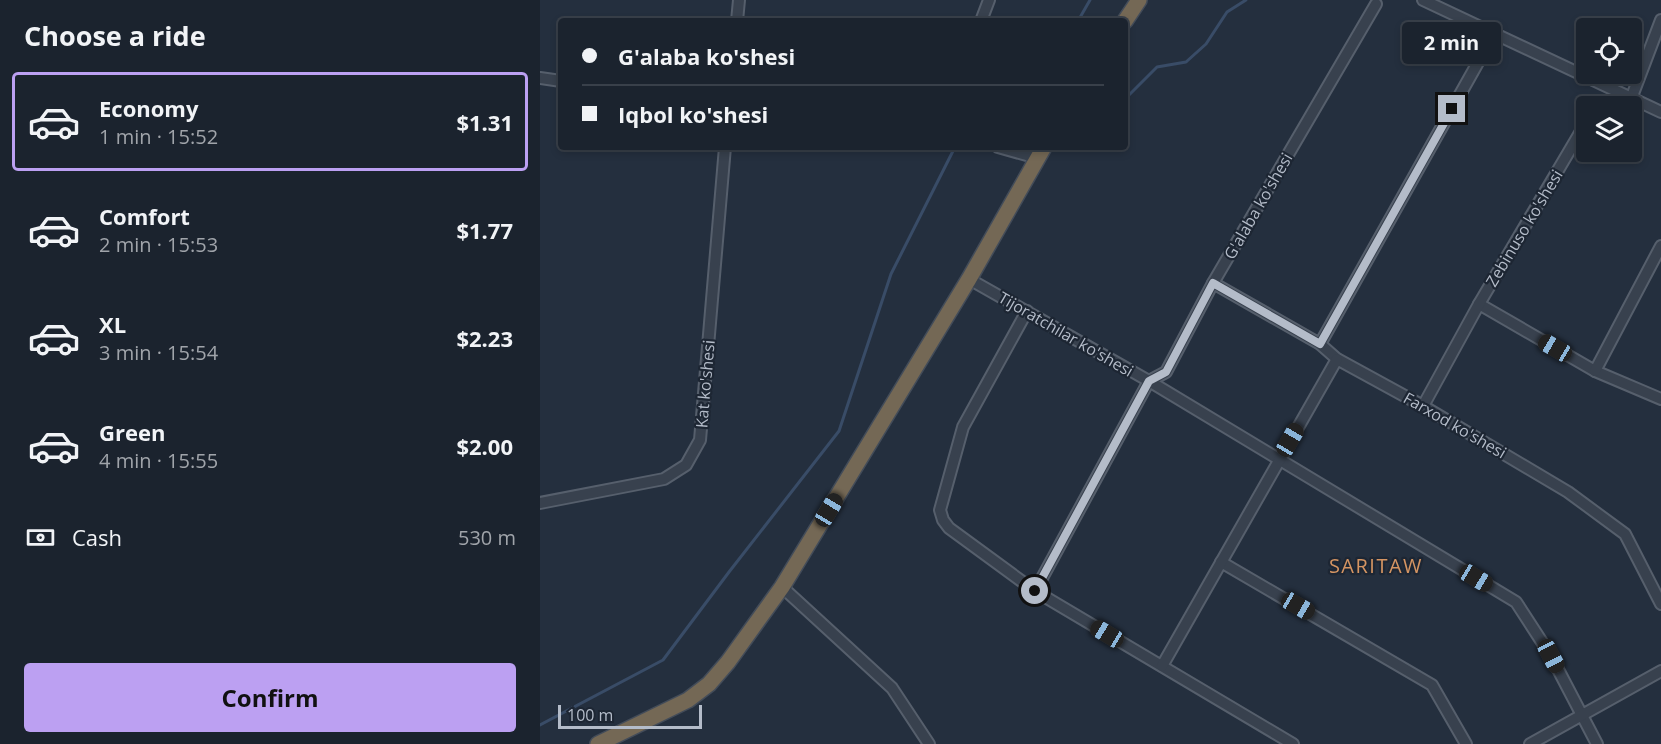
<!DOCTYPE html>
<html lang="en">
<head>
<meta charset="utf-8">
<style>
	:root { --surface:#1b232e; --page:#242b36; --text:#f1f3f6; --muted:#a0a4aa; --line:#39404a; --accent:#bca0f2 }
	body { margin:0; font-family:"Open Sans",sans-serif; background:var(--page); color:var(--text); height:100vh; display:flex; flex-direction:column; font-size:22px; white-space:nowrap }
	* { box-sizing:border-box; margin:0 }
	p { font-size:20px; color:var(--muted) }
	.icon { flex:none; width:33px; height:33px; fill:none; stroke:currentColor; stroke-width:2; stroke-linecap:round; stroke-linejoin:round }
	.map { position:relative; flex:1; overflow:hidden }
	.side { display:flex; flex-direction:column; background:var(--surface); width:540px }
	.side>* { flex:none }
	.banner { position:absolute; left:18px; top:18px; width:570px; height:132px; border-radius:6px; box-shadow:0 3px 9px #0003,0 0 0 2px var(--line); display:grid; align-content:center; height:132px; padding:0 24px; background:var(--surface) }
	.fabs { position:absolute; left:1036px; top:18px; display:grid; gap:12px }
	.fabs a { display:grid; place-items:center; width:66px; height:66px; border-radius:6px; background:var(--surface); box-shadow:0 3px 9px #0003,0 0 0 2px var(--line); font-size:30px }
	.scale { position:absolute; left:18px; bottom:15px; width:144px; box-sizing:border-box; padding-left:6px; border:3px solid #b4bcc9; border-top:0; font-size:16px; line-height:21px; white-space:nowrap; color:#b4bcc9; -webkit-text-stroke:4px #1d2633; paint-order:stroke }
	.end { position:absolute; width:27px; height:27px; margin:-14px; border:8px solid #b4bcc9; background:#111; box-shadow:0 0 0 3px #111 }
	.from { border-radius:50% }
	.bubble { position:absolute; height:42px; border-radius:6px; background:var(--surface); box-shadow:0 3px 9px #0003,0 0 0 2px var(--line); font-size:20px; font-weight:700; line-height:42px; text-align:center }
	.car { position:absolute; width:18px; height:36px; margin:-18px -9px; border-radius:8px; box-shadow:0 0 4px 2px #0007; background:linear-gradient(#222 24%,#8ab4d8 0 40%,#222 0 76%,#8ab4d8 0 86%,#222 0) }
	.banner b { display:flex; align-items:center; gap:21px; height:57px; font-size:22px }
	.banner b+b { border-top:2px solid var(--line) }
	.banner i { width:15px; height:15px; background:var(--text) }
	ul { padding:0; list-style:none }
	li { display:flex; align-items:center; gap:18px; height:99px; margin:0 12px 9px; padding:0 12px; border:3px solid transparent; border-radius:6px }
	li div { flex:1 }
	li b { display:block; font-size:22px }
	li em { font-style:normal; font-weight:700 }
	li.selected { border-color:var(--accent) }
	li>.icon { width:54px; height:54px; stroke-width:1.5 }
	h2 { padding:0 24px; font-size:27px; line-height:72px }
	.pay { display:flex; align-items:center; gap:15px; height:66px; padding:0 24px; font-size:22px }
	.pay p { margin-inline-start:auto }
	.action { display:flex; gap:12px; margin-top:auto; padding:12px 24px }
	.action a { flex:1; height:69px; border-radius:6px; background:var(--accent); color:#111; font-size:24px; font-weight:700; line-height:69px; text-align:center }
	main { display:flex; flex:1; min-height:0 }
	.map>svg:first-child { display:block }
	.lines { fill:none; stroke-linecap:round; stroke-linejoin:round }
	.stream { stroke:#394c67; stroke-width:3 }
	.minor-casing { stroke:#565f6c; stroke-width:14 }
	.highway-casing { stroke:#434c59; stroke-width:18 }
	.minor { stroke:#38414e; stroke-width:10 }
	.highway { stroke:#746855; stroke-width:15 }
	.route { stroke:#b4bcc9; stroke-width:8 }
	.labels { text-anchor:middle; stroke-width:4.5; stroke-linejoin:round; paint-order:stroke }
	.street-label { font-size:16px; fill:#b4bcc9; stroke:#1d2633 }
	.quarter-label { font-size:20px; letter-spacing:1.5px; fill:#d59563; stroke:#1d2633 }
</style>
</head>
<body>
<main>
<section class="side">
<h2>Choose a ride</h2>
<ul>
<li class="selected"><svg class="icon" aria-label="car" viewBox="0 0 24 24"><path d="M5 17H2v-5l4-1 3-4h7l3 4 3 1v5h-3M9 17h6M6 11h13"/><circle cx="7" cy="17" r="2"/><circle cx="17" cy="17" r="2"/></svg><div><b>Economy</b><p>1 min · 15:52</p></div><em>$1.31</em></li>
<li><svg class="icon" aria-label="car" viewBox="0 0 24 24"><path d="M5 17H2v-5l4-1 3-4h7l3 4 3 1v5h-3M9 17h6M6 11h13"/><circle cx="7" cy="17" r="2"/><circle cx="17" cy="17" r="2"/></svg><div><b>Comfort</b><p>2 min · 15:53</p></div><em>$1.77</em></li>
<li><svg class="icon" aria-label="car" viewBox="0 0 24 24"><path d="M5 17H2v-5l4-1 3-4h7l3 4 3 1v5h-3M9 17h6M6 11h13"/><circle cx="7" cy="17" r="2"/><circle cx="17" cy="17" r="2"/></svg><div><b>XL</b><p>3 min · 15:54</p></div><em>$2.23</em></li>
<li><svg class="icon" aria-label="car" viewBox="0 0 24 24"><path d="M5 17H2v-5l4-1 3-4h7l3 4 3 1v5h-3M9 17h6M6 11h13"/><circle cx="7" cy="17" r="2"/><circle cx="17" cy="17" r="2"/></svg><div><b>Green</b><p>4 min · 15:55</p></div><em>$2.00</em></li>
</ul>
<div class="pay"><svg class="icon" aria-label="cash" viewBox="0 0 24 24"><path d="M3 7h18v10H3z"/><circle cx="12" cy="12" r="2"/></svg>Cash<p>530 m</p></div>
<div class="action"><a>Confirm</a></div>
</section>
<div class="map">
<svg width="1121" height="744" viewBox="0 0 1121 744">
	<rect width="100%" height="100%" fill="#242f3e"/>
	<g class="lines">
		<g class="stream">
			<path d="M538 21 550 0"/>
			<path d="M585 99 617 67 646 62 666 44 687 12 706 0"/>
			<path d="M0 725 123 660 189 572 299 431 351 274 413 151"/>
		</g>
		<defs>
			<g id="minor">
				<path d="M883 0 1121 112"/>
				<path d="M197 21 199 0"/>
				<path d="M441 21 449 0"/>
				<path d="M0 78 21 81"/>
				<path d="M1091 99 1121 20"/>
				<path d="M1056 106 1057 105"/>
				<path d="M458 147 497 158"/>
				<path d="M429 279 609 381 976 602 1011 656 1057 744"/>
				<path d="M673 283 780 344 797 359 883 406 1028 492 1085 534 1121 604"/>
				<path d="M939 304 1055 371 1121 399"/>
				<path d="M487 311 423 427 400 510 403 520 409 528 495 591 753 744"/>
				<path d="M780 344 945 50"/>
				<path d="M1055 371 1121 246"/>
				<path d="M883 406 939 304 1047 121"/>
				<path d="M0 503 124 479 146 465 160 440 185 147"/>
				<path d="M681 562 892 685 926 744"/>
				<path d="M242 587 352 688 389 744"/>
				<path d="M495 591 609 381 626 372 673 283 836 4"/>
				<path d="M622 666 797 359"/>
				<path d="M990 744 1121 671"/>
			</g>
			<g id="highway">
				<path d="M585 21 599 0"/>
				<path d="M58 744 148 700 169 684 188 662 242 587 429 279 504 147"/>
			</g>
		</defs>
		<use href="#minor" class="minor-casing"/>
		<use href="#highway" class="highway-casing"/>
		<use href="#minor" class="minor"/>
		<use href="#highway" class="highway"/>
	</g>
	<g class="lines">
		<path class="route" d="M495 591 609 381 626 372 673 283 780 344 912 109"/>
	</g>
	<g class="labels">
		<g class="street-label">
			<text transform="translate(718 206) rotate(-60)" y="6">G'alaba ko'shesi</text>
			<text transform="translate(984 228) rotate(-59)" y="6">Zebinuso ko'shesi</text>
			<text transform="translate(526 334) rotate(30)" y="6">Tijoratchilar ko'shesi</text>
			<text transform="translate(165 384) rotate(-85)" y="6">Kat ko'shesi</text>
			<text transform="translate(915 425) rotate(30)" y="6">Farxod ko'shesi</text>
		</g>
		<g class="quarter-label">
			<text x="836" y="573">SARITAW</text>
		</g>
	</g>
</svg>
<div class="fabs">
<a><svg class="icon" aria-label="locate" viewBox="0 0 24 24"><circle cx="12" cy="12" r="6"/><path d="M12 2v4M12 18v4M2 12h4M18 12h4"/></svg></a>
<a><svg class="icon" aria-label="layers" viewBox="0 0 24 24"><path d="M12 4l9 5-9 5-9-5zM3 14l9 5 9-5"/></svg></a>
</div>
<div class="scale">100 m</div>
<i class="end from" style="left:495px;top:591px"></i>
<i class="end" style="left:912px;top:109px"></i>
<div class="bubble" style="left:862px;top:22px;width:99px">2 min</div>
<i class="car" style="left:1015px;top:348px;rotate:300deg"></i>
<i class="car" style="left:750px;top:440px;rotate:30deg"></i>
<i class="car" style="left:289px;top:510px;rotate:31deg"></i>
<i class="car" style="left:936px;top:578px;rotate:121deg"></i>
<i class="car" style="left:758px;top:606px;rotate:120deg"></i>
<i class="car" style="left:567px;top:634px;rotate:301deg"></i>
<i class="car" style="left:1011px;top:656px;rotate:152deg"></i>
<div class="banner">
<b><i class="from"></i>G'alaba ko'shesi</b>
<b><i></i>Iqbol ko'shesi</b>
</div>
</div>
</main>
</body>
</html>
